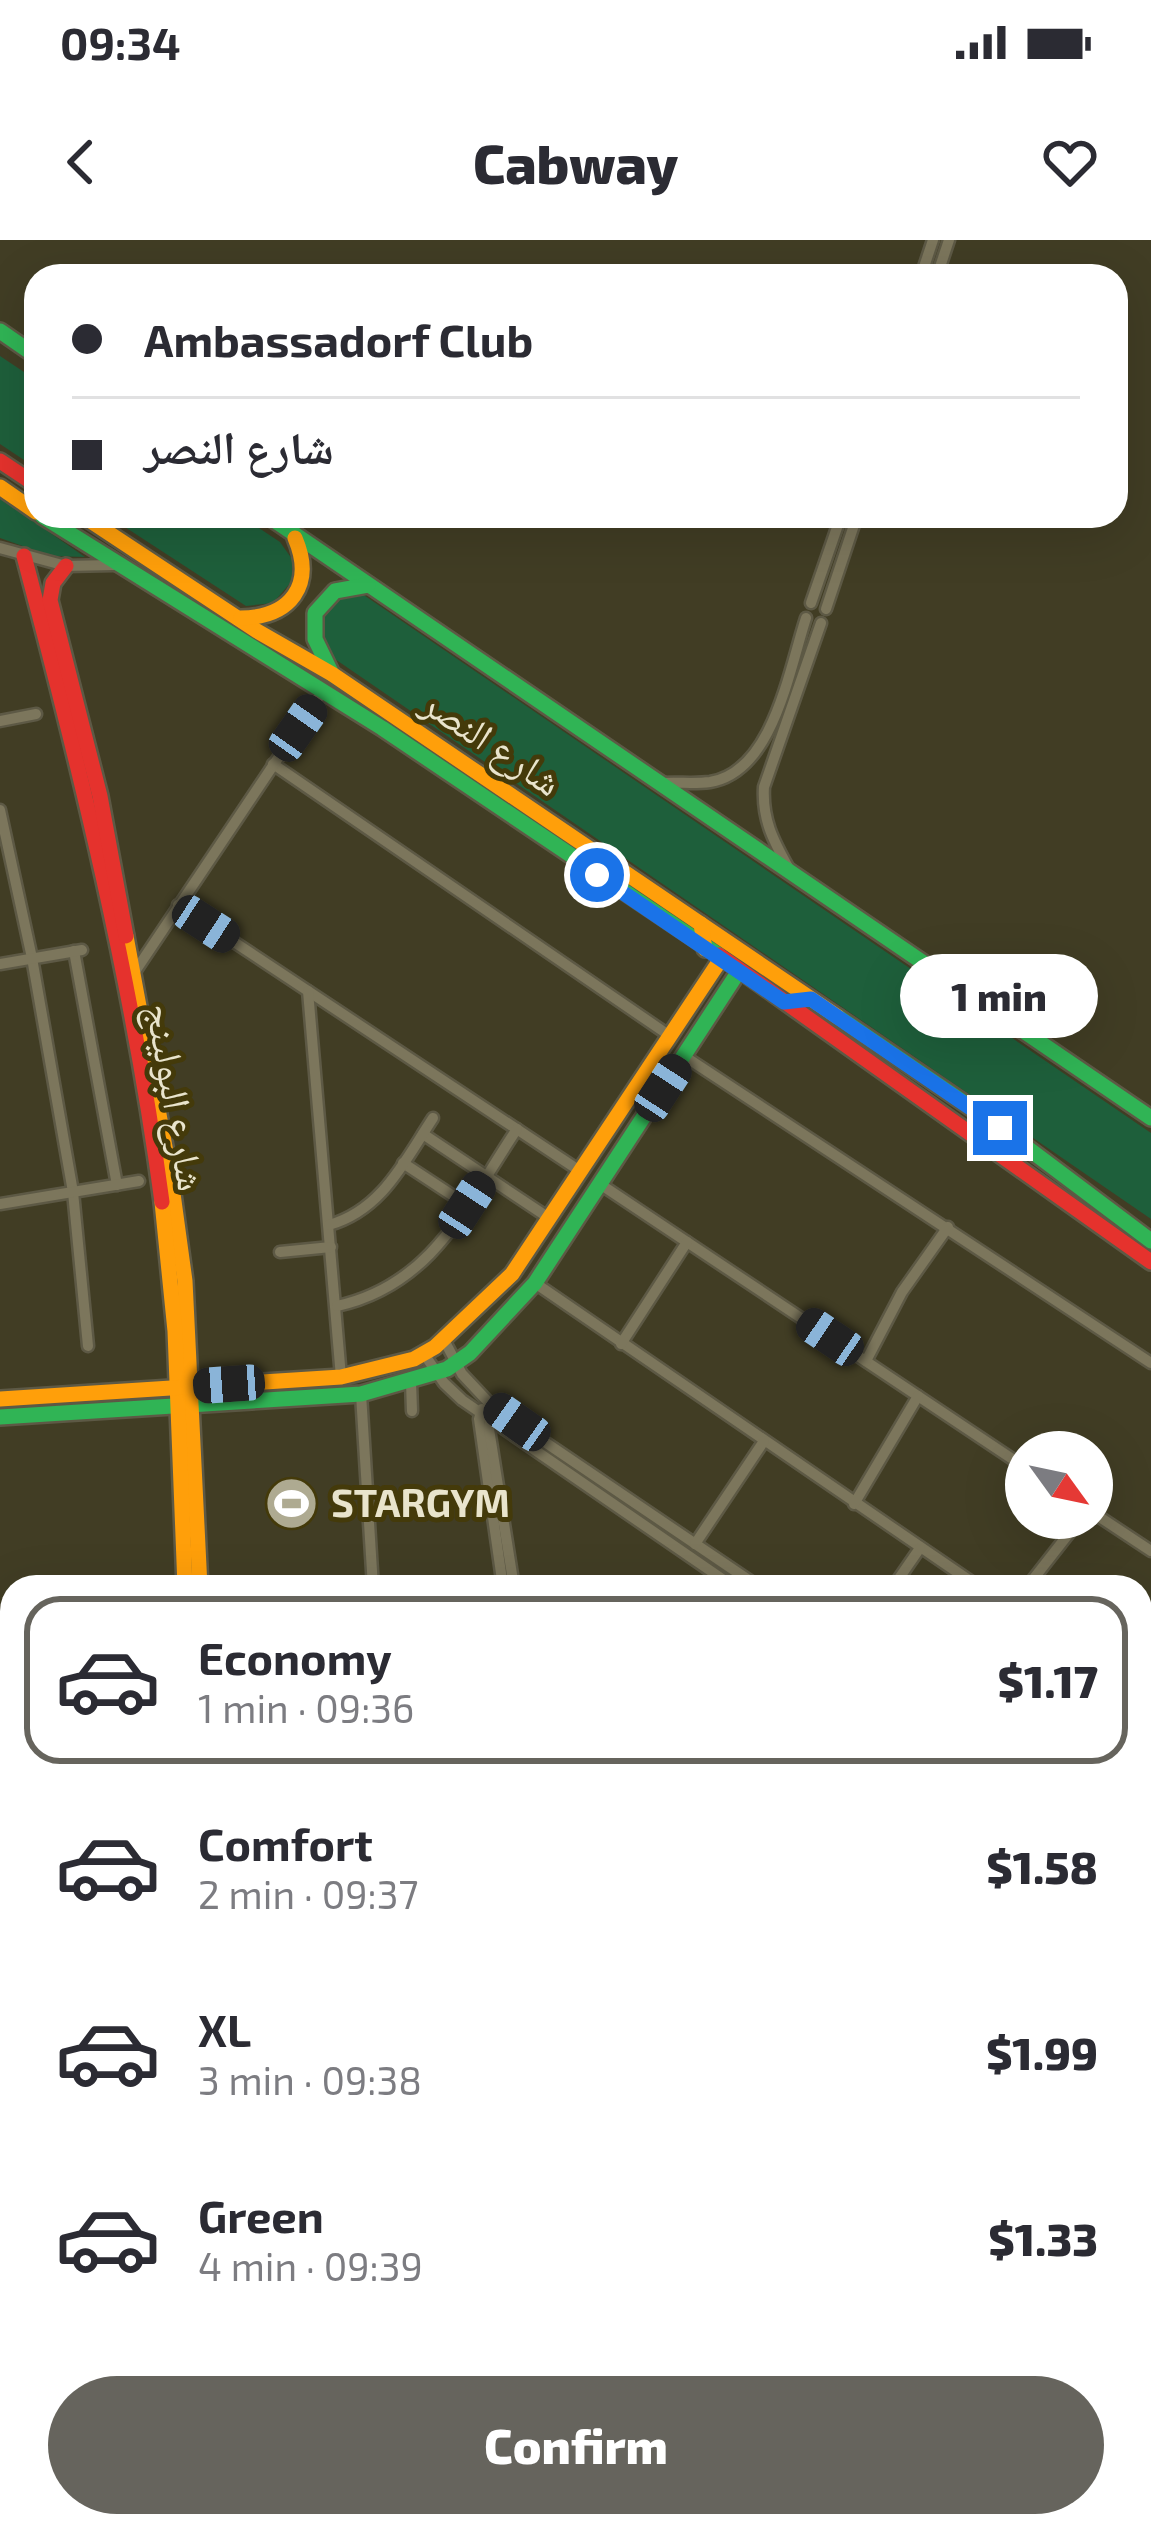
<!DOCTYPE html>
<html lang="en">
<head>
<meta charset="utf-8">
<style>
	:root { --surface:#fff; --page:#f7f7f7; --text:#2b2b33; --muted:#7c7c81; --line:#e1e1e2; --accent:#66645d }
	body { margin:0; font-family:"Exo 2","Noto Naskh Arabic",sans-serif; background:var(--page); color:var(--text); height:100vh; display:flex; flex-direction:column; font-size:45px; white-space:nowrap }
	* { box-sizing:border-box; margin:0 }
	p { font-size:39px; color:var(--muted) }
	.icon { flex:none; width:66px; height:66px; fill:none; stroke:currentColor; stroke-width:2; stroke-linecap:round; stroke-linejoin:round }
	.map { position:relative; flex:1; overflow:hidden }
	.side { position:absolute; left:0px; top:1335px; width:1152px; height:963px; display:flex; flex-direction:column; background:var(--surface); border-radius:36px 36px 0 0; box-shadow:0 12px 48px #0002 }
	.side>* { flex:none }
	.hud { position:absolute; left:24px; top:24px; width:1104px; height:264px; border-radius:36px; box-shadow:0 12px 48px #0002; display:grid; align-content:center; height:264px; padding:0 48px; background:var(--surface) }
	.needle { width:78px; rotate:123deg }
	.controls { position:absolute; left:1005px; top:1191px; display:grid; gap:24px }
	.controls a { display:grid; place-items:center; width:108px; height:108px; border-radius:50%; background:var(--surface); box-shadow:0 12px 48px #0002; font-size:60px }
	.end { position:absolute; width:54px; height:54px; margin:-27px; border:15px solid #1a73e8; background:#fff; box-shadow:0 0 0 6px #fff }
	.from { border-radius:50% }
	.bubble { position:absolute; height:84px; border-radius:42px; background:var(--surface); box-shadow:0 12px 48px #0002; font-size:39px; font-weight:800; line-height:84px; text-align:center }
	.car { position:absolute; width:36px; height:72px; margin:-36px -18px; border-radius:15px; box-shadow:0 0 9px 3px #0007; background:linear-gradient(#222 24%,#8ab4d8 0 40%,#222 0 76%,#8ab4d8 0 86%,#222 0) }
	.hud b { display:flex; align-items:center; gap:42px; height:114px; font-size:45px }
	.hud b+b { border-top:3px solid var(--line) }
	.hud i { width:30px; height:30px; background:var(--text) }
	ul { padding:21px 0 0; list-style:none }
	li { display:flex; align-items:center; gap:36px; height:168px; margin:0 24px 18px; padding:0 24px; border:6px solid transparent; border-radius:36px }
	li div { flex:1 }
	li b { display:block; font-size:45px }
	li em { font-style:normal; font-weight:800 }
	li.on { border-color:var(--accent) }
	li>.icon { width:108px; height:108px; stroke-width:1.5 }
	.cta { display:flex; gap:24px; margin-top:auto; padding:24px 48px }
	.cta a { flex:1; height:138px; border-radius:72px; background:var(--accent); color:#fff; font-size:48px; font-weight:800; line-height:138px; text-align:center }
	.status { display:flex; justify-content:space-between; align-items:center; height:84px; padding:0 60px; background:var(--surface); direction:ltr }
	.status svg { height:33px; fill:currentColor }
	header { display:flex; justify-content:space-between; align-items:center; height:156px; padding:0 48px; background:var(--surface); font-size:54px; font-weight:800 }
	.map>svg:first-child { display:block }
	.green { fill:#1e5f3b }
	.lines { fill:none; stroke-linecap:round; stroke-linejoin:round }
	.street-casing { stroke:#5d5945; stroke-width:15 }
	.fast-casing { stroke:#5d5945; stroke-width:20 }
	.slow-casing { stroke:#5d5945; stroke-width:20 }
	.jam-casing { stroke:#5d5945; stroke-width:20 }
	.street { stroke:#7c765c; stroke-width:10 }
	.fast { stroke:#30b455; stroke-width:15 }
	.slow { stroke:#ff9f0a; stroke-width:15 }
	.jam { stroke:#e5322d; stroke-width:15 }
	.route { stroke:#1a73e8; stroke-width:15 }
	.labels { text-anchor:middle; stroke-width:10; stroke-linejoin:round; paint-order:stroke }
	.street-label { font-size:39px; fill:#e9e4cc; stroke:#443a0a }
	.poi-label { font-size:39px; font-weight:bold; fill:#e9e4cc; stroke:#443a0a; text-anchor:start }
</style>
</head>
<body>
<div class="status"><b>09:34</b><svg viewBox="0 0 49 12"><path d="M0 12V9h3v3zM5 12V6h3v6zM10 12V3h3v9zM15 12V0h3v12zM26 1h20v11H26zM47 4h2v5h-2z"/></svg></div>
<header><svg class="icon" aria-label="back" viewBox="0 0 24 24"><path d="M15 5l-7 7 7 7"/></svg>Cabway<svg class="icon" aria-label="heart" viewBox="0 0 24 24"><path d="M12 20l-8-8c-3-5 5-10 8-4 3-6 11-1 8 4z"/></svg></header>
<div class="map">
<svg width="1151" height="2297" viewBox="0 0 1151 2297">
	<rect width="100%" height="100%" fill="#413d24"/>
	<g class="green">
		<path d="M0 116 36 140V228L0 204Z"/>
		<path d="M0 258 85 317 51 316 0 298Z"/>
		<path d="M108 276H241L280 302 292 319V341L273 363 246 366Z"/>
		<path d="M355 349 1151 893V979L332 417 319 383 328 363Z"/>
	</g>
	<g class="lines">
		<defs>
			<g id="street">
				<path d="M921 36 933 0"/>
				<path d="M937 36 949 0"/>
				<path d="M0 308 66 326 113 325"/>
				<path d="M811 363 841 276"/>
				<path d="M826 369 857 276"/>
				<path d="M0 481 36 474"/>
				<path d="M273 524 670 796"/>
				<path d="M662 543C678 542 695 544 710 542 773 532 789 430 806 378"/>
				<path d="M0 570 32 718 73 952 88 1106"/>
				<path d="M788 627C773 600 762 579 764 547L821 383"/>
				<path d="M178 665 580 931"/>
				<path d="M74 711 117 945"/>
				<path d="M0 724 82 710"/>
				<path d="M134 733 323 451"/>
				<path d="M308 751 341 1137"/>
				<path d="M684 816 1151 1123"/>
				<path d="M423 894 549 978"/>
				<path d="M403 923 467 965"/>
				<path d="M600 944 1026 1228"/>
				<path d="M0 964 139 941"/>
				<path d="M329 985C382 970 404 922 433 878"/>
				<path d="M280 1012 331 1007"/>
				<path d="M535 1043 979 1347"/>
				<path d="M337 1066C433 1045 466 965 517 889"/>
				<path d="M444 1100 462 1134 493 1167 759 1347"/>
				<path d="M621 1104 687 1002"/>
				<path d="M424 1114 444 1143 462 1160 734 1347"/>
				<path d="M866 1121 902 1052 948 987"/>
				<path d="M411 1142 412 1171"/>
				<path d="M361 1154 373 1347"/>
				<path d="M482 1169 479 1179 503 1347"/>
				<path d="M490 1173 489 1189 514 1347"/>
				<path d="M854 1264 918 1156"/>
				<path d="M1092 1272 1151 1311"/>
				<path d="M695 1304 764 1201"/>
				<path d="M893 1347 920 1308"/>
				<path d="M1027 1347 1081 1278"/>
				<path d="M1140 1403 1151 1389"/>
				<path d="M1140 1419 1151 1426"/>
				<path d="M1140 1759 1151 1753"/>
				<path d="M1140 1863 1151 1857"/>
				<path d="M1140 2096 1151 2115"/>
				<path d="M1140 2137 1151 2159"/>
				<path d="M0 2168 12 2160"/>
				<path d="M7 2225 12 2222"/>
				<path d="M1140 2227 1151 2225"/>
				<path d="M1140 2285 1151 2252"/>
				<path d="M603 2286 607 2297"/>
				<path d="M739 2286 742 2297"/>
				<path d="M910 2286 915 2297"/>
				<path d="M185 2297 187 2288"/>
				<path d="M859 2297 872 2292 873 2286"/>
				<path d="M1039 2297 1063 2286"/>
				<path d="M1077 2297 1081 2286"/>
			</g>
			<g id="fast">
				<path d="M0 91 36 116"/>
				<path d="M42 276 382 488 719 715"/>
				<path d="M268 276 1151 878"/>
				<path d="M332 434 315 399V373L335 351 368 345"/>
				<path d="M838 777 1001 888 1151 1001"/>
				<path d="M0 1177 361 1154 447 1129 470 1113 535 1043 739 731"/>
				<path d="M0 1863 12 1859"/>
				<path d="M0 1891 12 1887"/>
				<path d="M1140 1974 1151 1969"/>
				<path d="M434 2297 441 2286"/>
			</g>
			<g id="slow">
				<path d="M0 247 36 272"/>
				<path d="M83 276 257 391 332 434 838 777"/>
				<path d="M241 378C291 377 315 345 295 298"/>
				<path d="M701 684 705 709"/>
				<path d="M126 696 171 939 185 1041 200 1347"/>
				<path d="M1001 888 1005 917"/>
				<path d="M162 962 175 1091 185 1347"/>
				<path d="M0 1159 341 1137 414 1119 435 1107 512 1034 721 719"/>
				<path d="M1140 1994 1151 1988"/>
				<path d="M454 2297 461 2286"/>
			</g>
			<g id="jam">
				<path d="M0 221 36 245"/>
				<path d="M24 316C80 528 133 744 162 962"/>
				<path d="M66 326 53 343 50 360 100 556 126 696"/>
				<path d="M719 715 1151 1022"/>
				<path d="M1140 1589 1151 1583"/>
				<path d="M1140 1618 1151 1612"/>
			</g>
		</defs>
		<use href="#street" class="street-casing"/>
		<use href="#fast" class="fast-casing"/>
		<use href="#slow" class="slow-casing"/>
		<use href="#jam" class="jam-casing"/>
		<use href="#street" class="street"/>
		<use href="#fast" class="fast"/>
		<use href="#slow" class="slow"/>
		<use href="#jam" class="jam"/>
	</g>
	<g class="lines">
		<path class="route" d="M597 635 784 762 811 759 1000 888"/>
	</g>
	<defs>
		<symbol id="stadium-disc" viewBox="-11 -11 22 22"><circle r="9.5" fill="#aeaa91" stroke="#443a0a"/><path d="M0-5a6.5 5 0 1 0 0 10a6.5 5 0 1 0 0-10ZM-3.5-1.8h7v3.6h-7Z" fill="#fff"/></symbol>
	</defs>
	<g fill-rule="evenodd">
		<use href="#stadium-disc" x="262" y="1234" width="59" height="59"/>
	</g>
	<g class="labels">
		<g class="street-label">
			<text transform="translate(492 502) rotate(34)" y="14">شارع النصر</text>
			<text transform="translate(176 857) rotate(80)" y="14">شارع البولينج</text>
		</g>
		<g class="poi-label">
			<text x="331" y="1277">STARGYM</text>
		</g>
	</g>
</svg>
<div class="controls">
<a><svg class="needle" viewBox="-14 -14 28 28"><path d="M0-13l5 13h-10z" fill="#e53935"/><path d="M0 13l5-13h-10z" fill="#7c7c81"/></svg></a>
</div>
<i class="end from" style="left:597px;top:635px"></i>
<i class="end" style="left:1000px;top:888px"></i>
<div class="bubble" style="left:900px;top:714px;width:198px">1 min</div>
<i class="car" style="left:298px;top:488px;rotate:35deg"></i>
<i class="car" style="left:206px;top:684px;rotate:123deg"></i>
<i class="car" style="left:663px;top:848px;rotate:33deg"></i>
<i class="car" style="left:467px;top:965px;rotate:33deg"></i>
<i class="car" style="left:830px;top:1097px;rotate:304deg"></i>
<i class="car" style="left:229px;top:1144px;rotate:266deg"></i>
<i class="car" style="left:517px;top:1182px;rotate:305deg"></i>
<div class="hud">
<b><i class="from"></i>Ambassadorf Club</b>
<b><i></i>شارع النصر</b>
</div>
<section class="side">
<ul>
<li class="on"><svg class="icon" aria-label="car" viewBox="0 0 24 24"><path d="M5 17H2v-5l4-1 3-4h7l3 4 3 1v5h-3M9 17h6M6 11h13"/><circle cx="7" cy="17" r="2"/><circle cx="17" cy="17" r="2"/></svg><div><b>Economy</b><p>1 min · 09:36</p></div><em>$1.17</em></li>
<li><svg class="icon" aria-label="car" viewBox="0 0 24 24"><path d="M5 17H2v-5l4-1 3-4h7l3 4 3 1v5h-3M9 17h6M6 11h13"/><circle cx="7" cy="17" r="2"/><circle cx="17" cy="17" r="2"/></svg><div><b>Comfort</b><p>2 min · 09:37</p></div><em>$1.58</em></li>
<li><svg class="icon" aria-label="car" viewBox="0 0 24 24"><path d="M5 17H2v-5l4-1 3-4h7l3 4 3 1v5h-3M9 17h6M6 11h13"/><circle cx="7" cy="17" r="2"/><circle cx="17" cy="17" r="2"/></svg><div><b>XL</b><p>3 min · 09:38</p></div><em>$1.99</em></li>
<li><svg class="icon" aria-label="car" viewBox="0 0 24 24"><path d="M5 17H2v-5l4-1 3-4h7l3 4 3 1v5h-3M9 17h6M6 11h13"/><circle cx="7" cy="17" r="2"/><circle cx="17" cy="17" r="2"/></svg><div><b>Green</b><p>4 min · 09:39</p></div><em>$1.33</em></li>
</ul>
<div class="cta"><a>Confirm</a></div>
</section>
</div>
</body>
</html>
